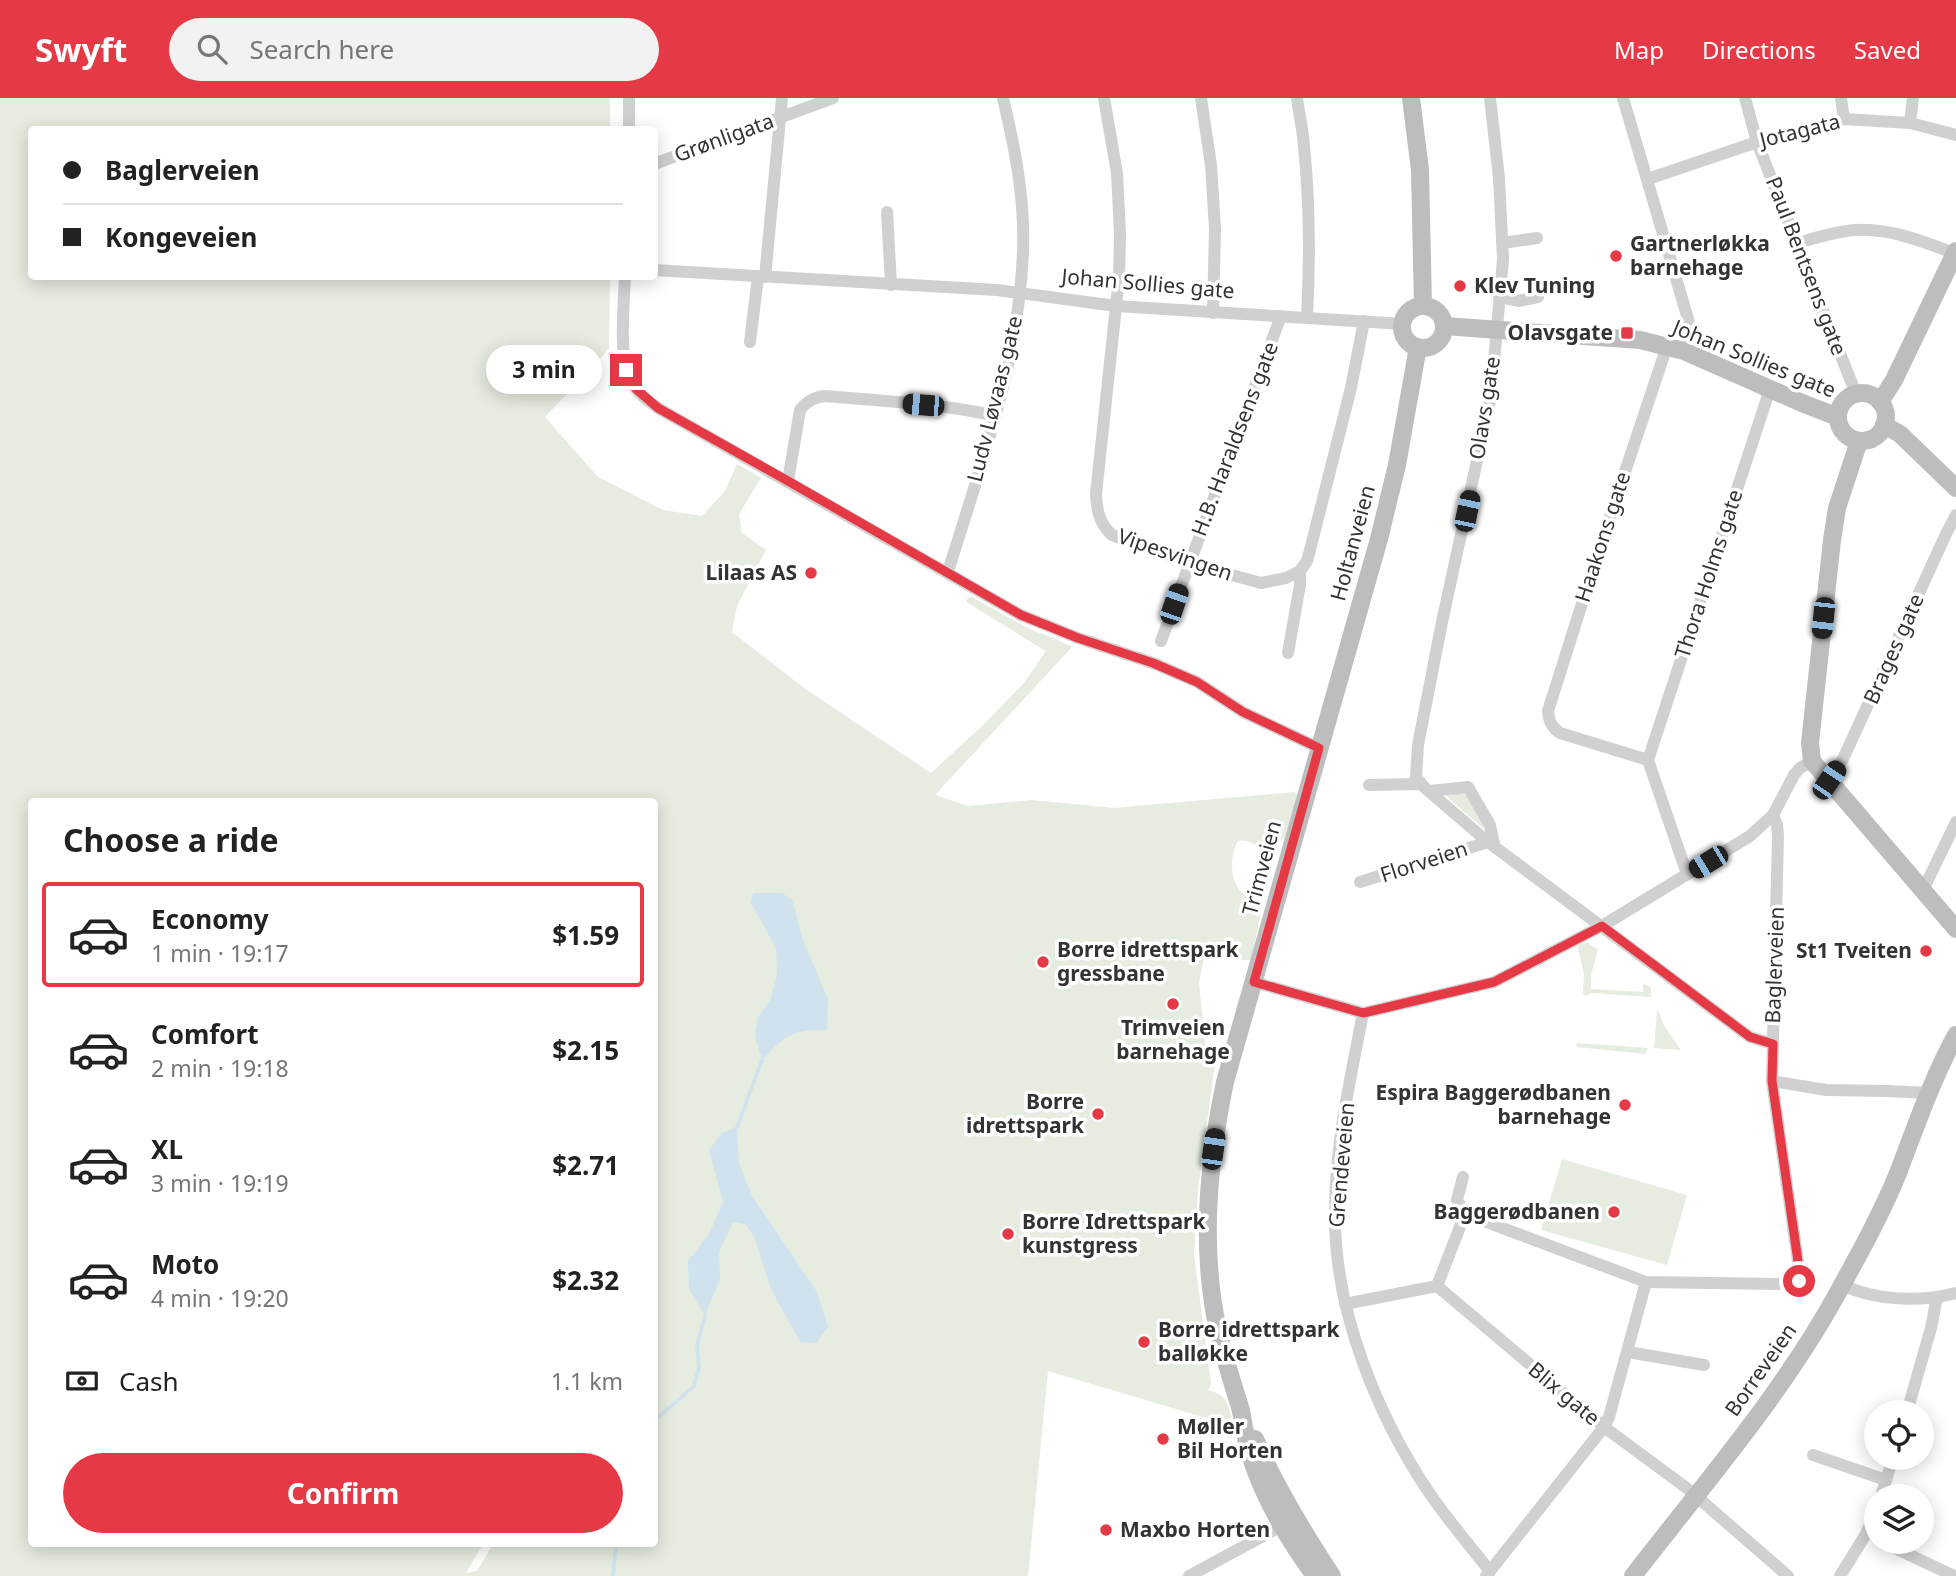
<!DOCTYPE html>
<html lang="en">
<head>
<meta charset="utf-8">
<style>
	:root { --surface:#fff; --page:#f2f2f2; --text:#222; --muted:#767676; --line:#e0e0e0; --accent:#e63946 }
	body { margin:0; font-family:"Noto Sans",sans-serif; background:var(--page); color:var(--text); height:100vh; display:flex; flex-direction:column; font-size:26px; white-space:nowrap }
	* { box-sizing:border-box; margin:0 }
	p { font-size:23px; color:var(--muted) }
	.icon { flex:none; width:38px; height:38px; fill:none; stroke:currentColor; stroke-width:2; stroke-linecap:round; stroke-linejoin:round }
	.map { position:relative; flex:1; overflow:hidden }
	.sheet { position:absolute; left:28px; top:700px; width:630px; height:749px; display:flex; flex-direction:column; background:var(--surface); border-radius:7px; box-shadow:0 4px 18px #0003 }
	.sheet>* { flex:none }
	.banner { position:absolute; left:28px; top:28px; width:630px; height:154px; border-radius:7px; box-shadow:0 4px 18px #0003; display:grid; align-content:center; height:154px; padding:0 35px; background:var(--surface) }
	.buttons { position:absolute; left:1864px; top:1302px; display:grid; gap:14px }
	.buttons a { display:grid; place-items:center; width:70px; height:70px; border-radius:50%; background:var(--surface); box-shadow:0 4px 18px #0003; font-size:35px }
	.end { position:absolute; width:32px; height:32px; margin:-16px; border:9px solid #e63946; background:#fff; box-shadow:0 0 0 4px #fff }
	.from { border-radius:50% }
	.bubble { position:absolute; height:49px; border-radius:24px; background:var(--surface); box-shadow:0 4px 18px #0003; font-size:23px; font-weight:700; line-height:49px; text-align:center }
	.car { position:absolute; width:21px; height:42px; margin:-21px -10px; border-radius:9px; box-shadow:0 0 5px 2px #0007; background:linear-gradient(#222 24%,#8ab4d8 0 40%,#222 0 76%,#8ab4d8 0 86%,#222 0) }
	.banner b { display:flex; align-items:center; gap:24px; height:66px; font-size:26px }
	.banner b+b { border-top:2px solid var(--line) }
	.banner i { width:18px; height:18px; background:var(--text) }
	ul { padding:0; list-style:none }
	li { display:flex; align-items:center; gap:21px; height:105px; margin:0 14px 10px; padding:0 21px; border:4px solid transparent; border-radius:7px }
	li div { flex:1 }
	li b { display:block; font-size:26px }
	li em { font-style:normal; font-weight:700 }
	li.current { border-color:var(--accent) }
	li>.icon { width:63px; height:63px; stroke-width:1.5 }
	h2 { padding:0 35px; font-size:32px; line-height:84px }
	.pay { display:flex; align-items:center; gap:18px; height:77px; padding:0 35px; font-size:26px }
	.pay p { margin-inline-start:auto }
	.button { display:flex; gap:14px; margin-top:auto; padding:14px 35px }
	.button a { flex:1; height:80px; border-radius:42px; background:var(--accent); color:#fff; font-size:28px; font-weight:700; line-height:80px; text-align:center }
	header { display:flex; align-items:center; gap:42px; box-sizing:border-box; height:98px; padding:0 35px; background:var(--accent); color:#fff }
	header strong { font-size:33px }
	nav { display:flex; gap:38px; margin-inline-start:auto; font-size:24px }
	.search { width:490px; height:63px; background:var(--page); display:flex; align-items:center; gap:18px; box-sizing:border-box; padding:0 24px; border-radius:38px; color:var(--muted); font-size:26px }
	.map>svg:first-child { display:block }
	.green { fill:#e6ecdf; fill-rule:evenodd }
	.water { fill:#cfe2ee }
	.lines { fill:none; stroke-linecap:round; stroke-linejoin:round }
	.stream { stroke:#cfe2ee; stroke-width:3.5 }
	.street { stroke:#d0d0d0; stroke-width:12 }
	.secondary { stroke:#bdbdbd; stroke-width:18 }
	.route { stroke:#e63946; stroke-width:9 }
	.poi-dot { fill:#e63946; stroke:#fff; stroke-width:2.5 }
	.labels { text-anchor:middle; stroke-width:7; stroke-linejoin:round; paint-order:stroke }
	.street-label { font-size:21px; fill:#333; stroke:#fff }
	.poi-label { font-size:21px; font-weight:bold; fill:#333; stroke:#fff; text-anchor:start }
</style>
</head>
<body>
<header>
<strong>Swyft</strong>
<div class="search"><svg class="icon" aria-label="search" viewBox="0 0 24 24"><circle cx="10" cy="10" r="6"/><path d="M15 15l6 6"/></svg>Search here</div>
<nav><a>Map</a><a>Directions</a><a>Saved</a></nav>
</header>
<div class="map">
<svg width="1956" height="1478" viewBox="0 0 1956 1478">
	<rect width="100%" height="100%" fill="#fff"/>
	<g class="green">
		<path d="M0 0H610V31L32 32V178L610 179 609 251 545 319 598 379 663 412 702 418 725 393 737 366 761 380 739 416 742 435 766 452 737 508 732 534 804 590 931 675 981 629 1023 586 1046 553 966 504 968 500 972 499 1029 531 1056 541 1072 549 935 697 968 708 1031 702 1114 710 1295 694 1297 698C1292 719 1290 753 1260 748 1251 746 1247 741 1238 743 1229 758 1229 788 1246 798 1247 799 1257 802 1258 802L1262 809 1251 862 1204 860 1199 884 1205 946 1217 950 1198 1092 1194 1156 1211 1286 1208 1292C1230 1298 1229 1309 1233 1328L1048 1273 1028 1478H0ZM32 704H654V1446H493L477 1473 466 1475 483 1446H32Z"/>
		<path d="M1457 694 1466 697 1486 727 1483 730 1449 701 1447 697Z"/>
		<path d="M1587 844 1598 852 1591 877V891L1643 894V886L1651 889V899L1592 895 1585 898 1583 895 1584 876 1578 851 1579 847Z"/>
		<path d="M1657 913 1659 914 1664 928 1681 952 1654 950Z"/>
		<path d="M1576 945 1648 950 1645 956 1577 949Z"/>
		<path d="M1562 1061 1687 1097 1667 1167 1541 1132Z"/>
	</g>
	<g class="water">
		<path d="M753 795H782L792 802 803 842 828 901 827 932C791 932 787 936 762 962L755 938 758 919 771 901 777 877 776 850 751 805Z"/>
		<path d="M737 1029 739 1065 752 1098 817 1194 828 1229 816 1245 800 1244 771 1191 754 1138 745 1126 733 1124 719 1154 720 1181 705 1218 689 1191 688 1163 709 1136 723 1104 709 1052 722 1035Z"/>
	</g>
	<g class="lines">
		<g class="stream">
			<path d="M737 1029 762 962"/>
			<path d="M654 1323 694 1288 699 1269 697 1248 705 1218"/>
			<path d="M613 1478 616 1446"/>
		</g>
		<g class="street">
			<path d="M1104 0 1117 75 1120 136 1119 180 1096 396C1097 413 1099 425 1112 437L1188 465 1261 485 1286 480 1300 473 1307 463 1310 452 1351 290 1364 223"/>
			<path d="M1201 0 1211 67 1215 131 1213 215"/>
			<path d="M1297 0C1299 16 1303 32 1304 49 1310 106 1310 162 1307 219"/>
			<path d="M1490 0 1499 80 1503 161 1491 298 1442 524 1418 647 1416 679 1425 690 1488 744 1750 939 1773 946"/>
			<path d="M1623 0 1688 221 1690 231 1684 253"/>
			<path d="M1745 0 1757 44 1856 296"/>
			<path d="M1841 0 1844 21"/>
			<path d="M1910 25 1913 0"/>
			<path d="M629 32V0"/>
			<path d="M654 66 833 0"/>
			<path d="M1648 81 1757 44 1844 21 1910 25 1956 37"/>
			<path d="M887 114 891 187"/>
			<path d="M1502 145 1537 140"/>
			<path d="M1797 145C1816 140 1836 133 1856 132 1890 130 1925 144 1956 156"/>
			<path d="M654 172 997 192 1116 208 1403 226"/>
			<path d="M625 178C624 206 618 260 631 283 637 295 648 303 658 310L1021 517 1078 540 1153 565 1197 584 1243 614 1319 650"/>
			<path d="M765 179 782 0"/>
			<path d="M1499 199 1518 203 1538 199"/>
			<path d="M750 244 758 179"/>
			<path d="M1667 248 1597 458 1548 613C1549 623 1551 629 1560 635L1648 662 1687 776"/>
			<path d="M788 383 800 312C807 303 813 300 824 298 881 303 940 305 996 318"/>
			<path d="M948 474C980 369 1019 264 1023 153 1025 101 1015 50 1003 0"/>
			<path d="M1161 543 1281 218"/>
			<path d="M1288 555 1300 487V473"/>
			<path d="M1648 662 1770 291"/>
			<path d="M1829 682 1843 661 1946 436 1956 417"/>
			<path d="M1369 687 1421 686"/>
			<path d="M1430 693 1468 689 1490 727 1494 746"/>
			<path d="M1360 784 1488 744"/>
			<path d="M1923 792 1956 724"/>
			<path d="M1254 884 1363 915 1494 884 1602 828 1750 738 1773 717 1794 677 1800 670 1812 663"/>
			<path d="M1363 915C1350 983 1334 1051 1335 1120 1335 1213 1377 1317 1428 1393 1447 1421 1469 1447 1490 1473L1486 1478"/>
			<path d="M1772 983 1826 992 1887 993 1929 995"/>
			<path d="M1463 1079 1457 1102 1465 1116"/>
			<path d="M1465 1116 1646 1184 1788 1186 1799 1183 1800 1177 1772 983 1778 738 1777 727 1773 717"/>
			<path d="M1842 1187C1877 1203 1919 1204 1956 1195"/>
			<path d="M1437 1188 1604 1329 1688 1391 1788 1478"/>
			<path d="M1437 1188 1465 1116"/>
			<path d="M1345 1206 1437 1188"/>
			<path d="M1628 1254 1704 1267"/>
			<path d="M1907 1314 1931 1230 1937 1199"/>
			<path d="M1813 1357 1886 1382"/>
			<path d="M1881 1398 1893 1360"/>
			<path d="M1882 1444 1954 1478"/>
			<path d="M1490 1473 1604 1329 1609 1319 1646 1184"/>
			<path d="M1189 1478 1289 1424"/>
			<path d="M1840 1478 1866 1436 1876 1411"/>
		</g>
		<g class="secondary">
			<path d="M1411 0 1420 72 1423 208"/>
			<circle cx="1423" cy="229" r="21"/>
			<path d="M1444 228 1640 242 1684 253 1802 305 1838 319"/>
			<circle cx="1862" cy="319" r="24"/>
			<path d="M1880 304 1894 282 1956 153"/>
			<path d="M1884 327 1900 336 1956 390"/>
			<path d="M1859 343 1837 410 1832 442 1810 645 1812 663 1956 831"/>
			<path d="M1255 1341C1276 1390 1303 1434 1332 1478"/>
			<path d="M1315 1478C1288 1441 1263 1400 1250 1356 1245 1341 1244 1325 1240 1309 1232 1284 1224 1259 1218 1232 1200 1150 1208 1066 1225 984L1379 441 1397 367 1418 249"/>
			<path d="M1633 1478C1703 1387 1780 1299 1836 1198 1858 1158 1881 1117 1898 1075 1916 1028 1932 981 1956 937"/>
		</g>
	</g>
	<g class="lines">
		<path class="route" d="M626 272 629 281 636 291 658 310 788 383 1021 517 1078 540 1153 565 1197 584 1243 614 1319 650 1254 884 1363 915 1494 884 1602 828 1750 939 1773 946 1772 983 1800 1177 1799 1183"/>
	</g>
	<g class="poi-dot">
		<circle cx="1616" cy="158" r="7"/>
		<circle cx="1460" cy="188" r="7"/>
		<rect x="1620" y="228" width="14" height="14" rx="3.5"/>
		<circle cx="811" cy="475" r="7"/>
		<circle cx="1926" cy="853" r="7"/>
		<circle cx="1043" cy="864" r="7"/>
		<circle cx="1173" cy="906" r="7"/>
		<circle cx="1625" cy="1007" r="7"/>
		<circle cx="1098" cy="1016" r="7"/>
		<circle cx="1614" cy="1114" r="7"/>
		<circle cx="1008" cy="1136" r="7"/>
		<circle cx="1144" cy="1244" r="7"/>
		<circle cx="1163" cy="1341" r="7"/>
		<circle cx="1106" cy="1432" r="7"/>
	</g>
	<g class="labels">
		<g class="street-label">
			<text transform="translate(1800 33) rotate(-14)" y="7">Jotagata</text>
			<text transform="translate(724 40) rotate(-20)" y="7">Grønligata</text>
			<text transform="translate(1806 168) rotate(69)" y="7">Paul Bentsens gate</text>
			<text transform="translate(1148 186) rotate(5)" y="7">Johan Sollies gate</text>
			<text transform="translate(1754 261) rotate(22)" y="7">Johan Sollies gate</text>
			<text transform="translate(995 301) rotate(-76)" y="7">Ludv Løvaas gate</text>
			<text transform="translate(1485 310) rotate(-81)" y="7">Olavs gate</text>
			<text transform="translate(1235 341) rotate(-69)" y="7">H.B. Haraldsens gate</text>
			<text transform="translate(1603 439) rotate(-72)" y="7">Haakons gate</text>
			<text transform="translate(1353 445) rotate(-75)" y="7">Holtanveien</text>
			<text transform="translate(1175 457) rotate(19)" y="7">Vipesvingen</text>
			<text transform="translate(1709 476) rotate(-72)" y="7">Thora Holms gate</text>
			<text transform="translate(1894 551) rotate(-66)" y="7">Brages gate</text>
			<text transform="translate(1424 764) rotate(-18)" y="7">Florveien</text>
			<text transform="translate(1262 770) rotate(-75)" y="7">Trimveien</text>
			<text transform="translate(1775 867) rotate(-88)" y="7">Baglerveien</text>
			<text transform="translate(1342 1067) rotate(-85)" y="7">Grendeveien</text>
			<text transform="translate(1761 1272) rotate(-55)" y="7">Borreveien</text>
			<text transform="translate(1564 1296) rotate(40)" y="7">Blix gate</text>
		</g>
		<g class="poi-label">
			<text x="1630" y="153">Gartnerløkka<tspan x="1630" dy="24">barnehage</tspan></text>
			<text x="1474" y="195">Klev Tuning</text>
			<text x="1613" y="242" text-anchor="end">Olavsgate</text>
			<text x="797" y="482" text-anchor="end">Lilaas AS</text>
			<text x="1057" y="859">Borre idrettspark<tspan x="1057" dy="24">gressbane</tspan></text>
			<text x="1912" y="860" text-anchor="end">St1 Tveiten</text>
			<text x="1173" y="937" text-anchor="middle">Trimveien<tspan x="1173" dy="24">barnehage</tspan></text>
			<text x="1611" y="1002" text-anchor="end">Espira Baggerødbanen<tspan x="1611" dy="24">barnehage</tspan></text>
			<text x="1084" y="1011" text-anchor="end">Borre<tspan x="1084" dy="24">idrettspark</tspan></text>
			<text x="1600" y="1121" text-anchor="end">Baggerødbanen</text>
			<text x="1022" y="1131">Borre Idrettspark<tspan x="1022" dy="24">kunstgress</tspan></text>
			<text x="1158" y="1239">Borre idrettspark<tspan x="1158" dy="24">balløkke</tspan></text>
			<text x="1177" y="1336">Møller<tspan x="1177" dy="24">Bil Horten</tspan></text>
			<text x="1120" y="1439">Maxbo Horten</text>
		</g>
	</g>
</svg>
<div class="buttons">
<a><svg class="icon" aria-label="locate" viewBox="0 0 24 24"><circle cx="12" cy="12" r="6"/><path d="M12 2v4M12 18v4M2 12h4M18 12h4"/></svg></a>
<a><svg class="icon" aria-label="layers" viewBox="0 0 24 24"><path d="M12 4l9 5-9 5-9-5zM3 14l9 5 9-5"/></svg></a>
</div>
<i class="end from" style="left:1799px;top:1183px"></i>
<i class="end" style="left:626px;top:272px"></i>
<div class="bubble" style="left:486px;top:247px;width:116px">3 min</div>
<i class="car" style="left:923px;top:307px;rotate:275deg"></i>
<i class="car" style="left:1467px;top:413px;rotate:12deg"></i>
<i class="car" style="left:1174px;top:506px;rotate:19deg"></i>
<i class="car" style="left:1823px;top:520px;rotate:186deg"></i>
<i class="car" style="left:1829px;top:682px;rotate:34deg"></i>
<i class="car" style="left:1708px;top:764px;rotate:239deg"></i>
<i class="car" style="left:1213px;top:1051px;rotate:8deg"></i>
<div class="banner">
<b><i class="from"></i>Baglerveien</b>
<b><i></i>Kongeveien</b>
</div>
<section class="sheet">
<h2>Choose a ride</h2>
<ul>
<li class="current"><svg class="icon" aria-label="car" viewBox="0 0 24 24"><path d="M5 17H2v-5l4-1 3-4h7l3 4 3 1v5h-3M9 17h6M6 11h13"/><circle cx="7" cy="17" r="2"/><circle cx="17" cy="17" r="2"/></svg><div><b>Economy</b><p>1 min · 19:17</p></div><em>$1.59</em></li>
<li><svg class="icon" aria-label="car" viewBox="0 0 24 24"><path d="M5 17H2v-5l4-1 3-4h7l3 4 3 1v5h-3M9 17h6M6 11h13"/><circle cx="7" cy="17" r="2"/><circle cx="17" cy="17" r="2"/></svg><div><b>Comfort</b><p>2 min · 19:18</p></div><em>$2.15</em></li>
<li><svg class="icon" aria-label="car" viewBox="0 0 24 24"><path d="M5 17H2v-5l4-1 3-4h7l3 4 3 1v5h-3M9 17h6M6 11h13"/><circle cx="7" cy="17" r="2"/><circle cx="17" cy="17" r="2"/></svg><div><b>XL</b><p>3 min · 19:19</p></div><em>$2.71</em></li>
<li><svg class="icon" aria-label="car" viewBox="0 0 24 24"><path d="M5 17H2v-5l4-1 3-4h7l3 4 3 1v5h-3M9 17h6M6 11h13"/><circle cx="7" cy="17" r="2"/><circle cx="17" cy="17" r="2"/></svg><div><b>Moto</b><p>4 min · 19:20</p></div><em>$2.32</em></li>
</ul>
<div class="pay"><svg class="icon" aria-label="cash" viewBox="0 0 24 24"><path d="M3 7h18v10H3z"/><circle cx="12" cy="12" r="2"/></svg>Cash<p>1.1 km</p></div>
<div class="button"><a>Confirm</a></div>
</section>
</div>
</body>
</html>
